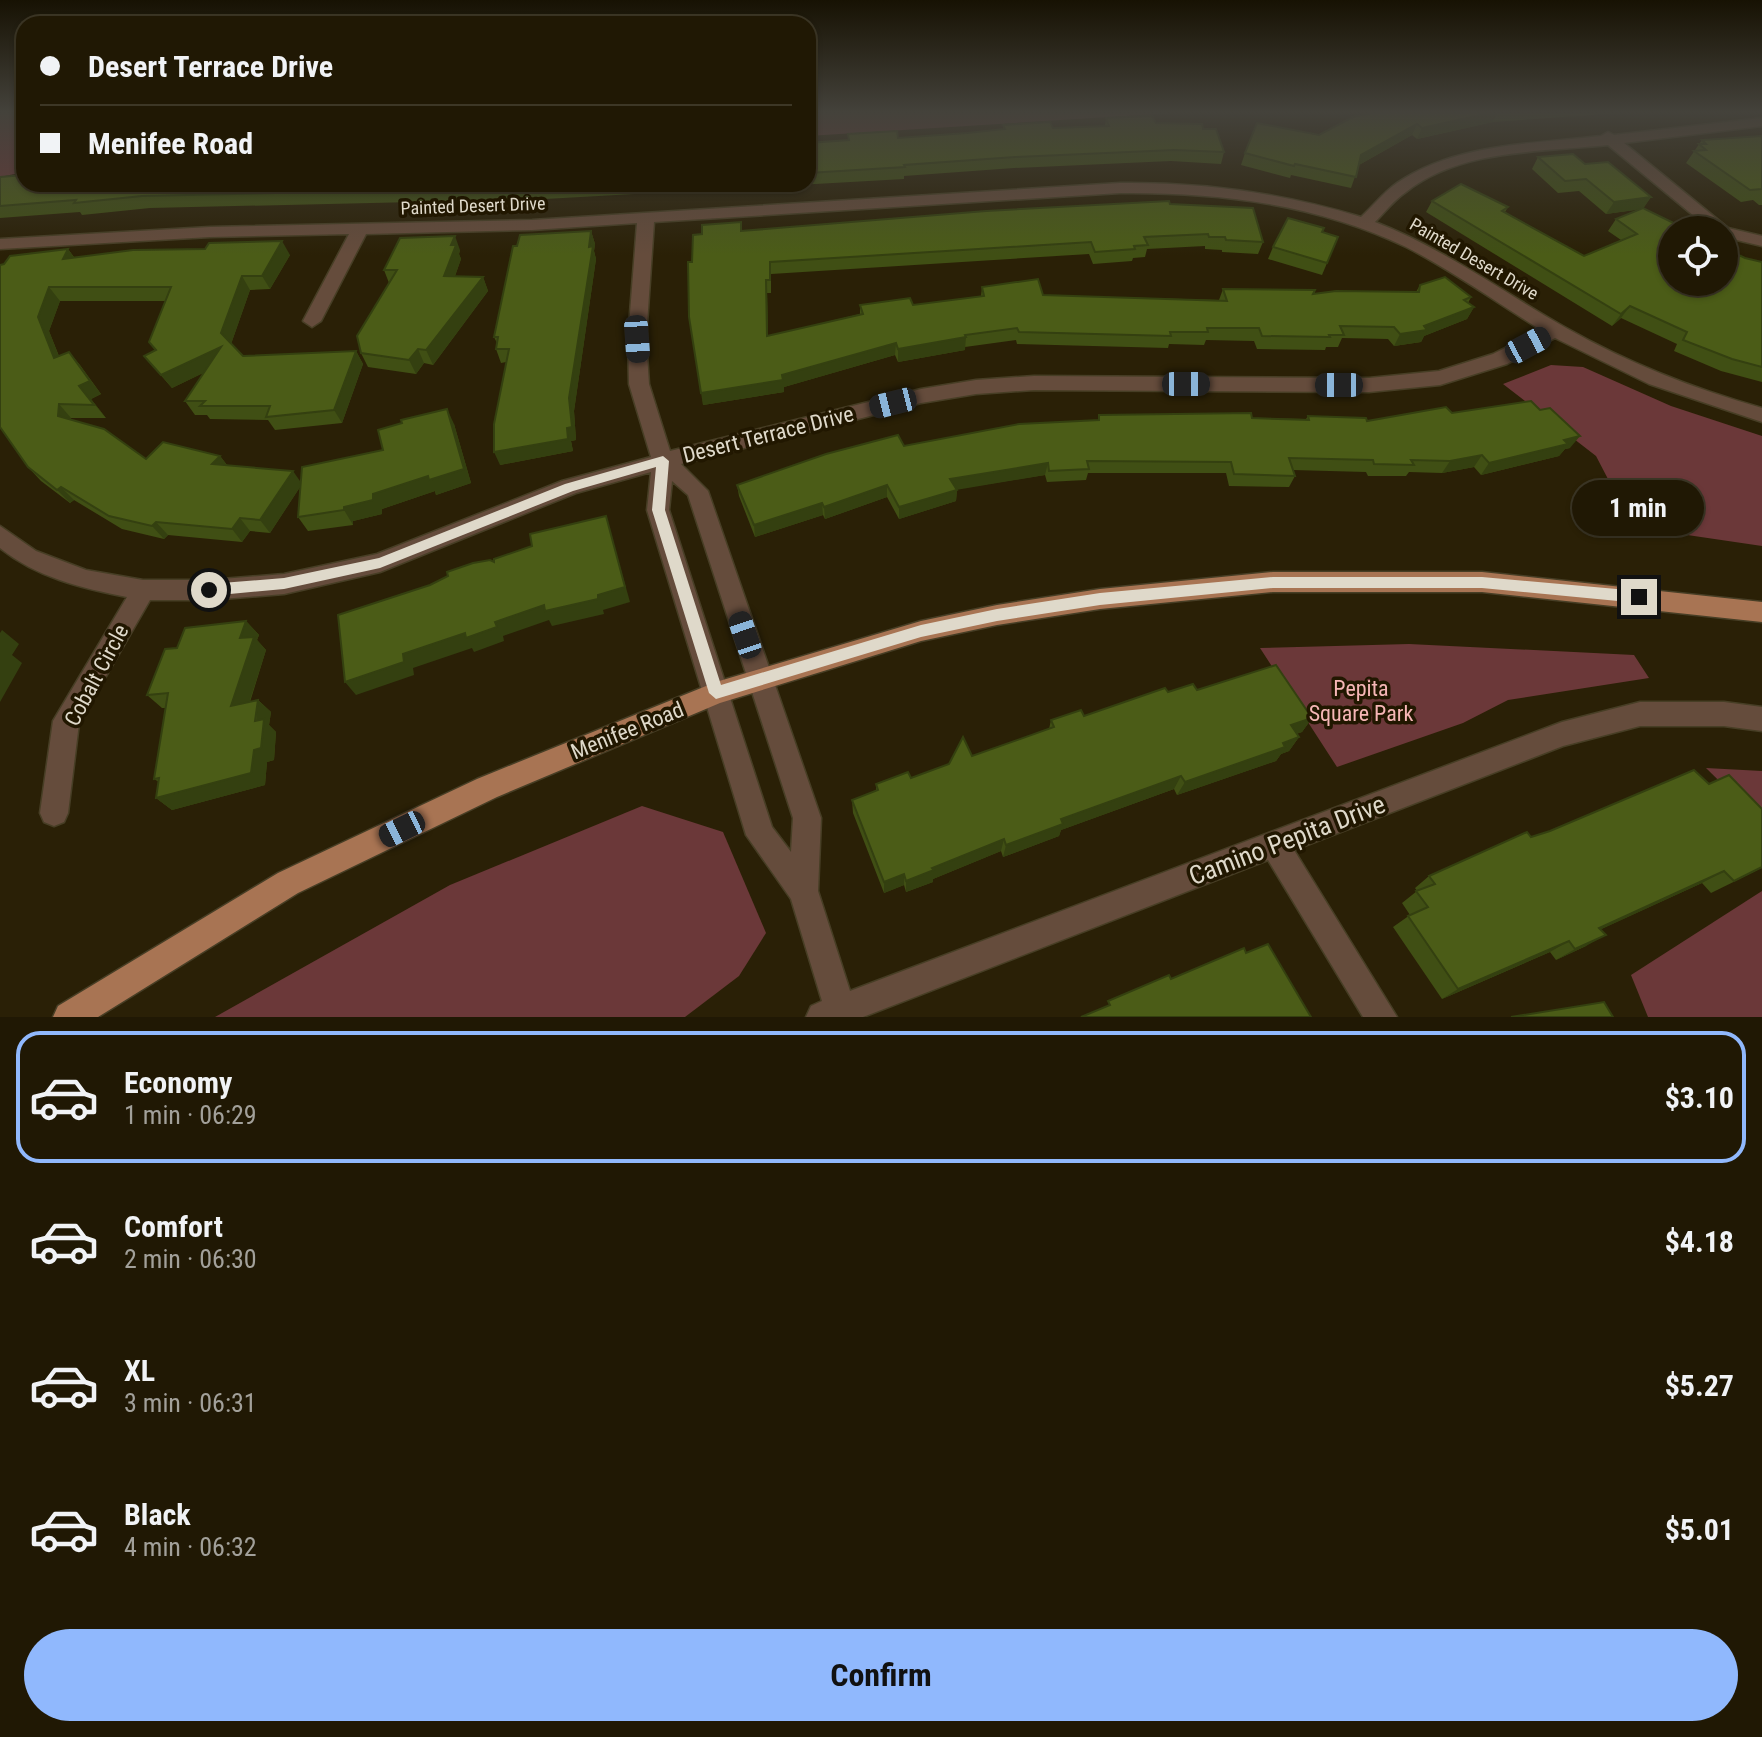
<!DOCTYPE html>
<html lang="en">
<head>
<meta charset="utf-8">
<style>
	:root { --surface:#201804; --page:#2d2513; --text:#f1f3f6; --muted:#a2a09a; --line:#3d3726; --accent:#90b8fd }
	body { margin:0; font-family:"Roboto Condensed",sans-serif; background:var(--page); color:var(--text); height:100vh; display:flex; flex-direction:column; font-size:30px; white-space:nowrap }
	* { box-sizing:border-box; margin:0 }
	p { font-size:26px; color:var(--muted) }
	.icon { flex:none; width:44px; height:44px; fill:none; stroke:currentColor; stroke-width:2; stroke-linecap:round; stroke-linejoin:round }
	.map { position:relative; height:1017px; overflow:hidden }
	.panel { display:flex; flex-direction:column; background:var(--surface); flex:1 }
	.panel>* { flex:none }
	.top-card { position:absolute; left:16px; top:16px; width:800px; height:176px; border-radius:24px; box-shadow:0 2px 6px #0004,0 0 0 2px var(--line); display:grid; align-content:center; height:176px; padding:0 24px; background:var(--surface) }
	.fabs { position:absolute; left:1658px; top:216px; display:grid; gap:16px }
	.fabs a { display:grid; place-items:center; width:80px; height:80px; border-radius:50%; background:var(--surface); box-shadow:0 2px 6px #0004,0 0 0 2px var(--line); font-size:40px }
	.end { position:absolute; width:36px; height:36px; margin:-18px; border:10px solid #dfd9ca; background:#111; box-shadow:0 0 0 4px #111 }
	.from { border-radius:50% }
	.bubble { position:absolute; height:56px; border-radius:28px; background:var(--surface); box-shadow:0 2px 6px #0004,0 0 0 2px var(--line); font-size:26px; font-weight:700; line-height:56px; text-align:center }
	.car { position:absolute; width:24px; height:48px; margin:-24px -12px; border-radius:10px; box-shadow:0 0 6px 2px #0007; background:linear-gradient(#222 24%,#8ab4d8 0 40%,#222 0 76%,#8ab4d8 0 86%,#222 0) }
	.top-card b { display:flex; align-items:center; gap:28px; height:76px; font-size:30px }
	.top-card b+b { border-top:2px solid var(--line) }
	.top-card i { width:20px; height:20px; background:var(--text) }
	ul { padding:14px 0 0; list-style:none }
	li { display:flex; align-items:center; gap:24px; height:132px; margin:0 16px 12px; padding:0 8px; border:4px solid transparent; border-radius:24px }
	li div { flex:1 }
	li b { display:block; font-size:30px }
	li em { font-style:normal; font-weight:700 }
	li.on { border-color:var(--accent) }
	li>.icon { width:72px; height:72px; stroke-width:1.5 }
	.primary-button { display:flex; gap:16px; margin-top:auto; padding:16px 24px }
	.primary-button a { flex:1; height:92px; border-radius:48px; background:var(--accent); color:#111; font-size:32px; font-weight:700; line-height:92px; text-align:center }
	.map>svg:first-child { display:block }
	.green { fill:#6b3839 }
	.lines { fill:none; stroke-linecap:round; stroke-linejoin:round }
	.minor-casing { stroke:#473e25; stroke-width:3 }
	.primary-casing { stroke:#473e25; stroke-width:3 }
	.minor { fill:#654c3c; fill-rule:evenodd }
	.primary { fill:#a87453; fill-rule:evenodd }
	.wall { fill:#404f14 }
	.shaded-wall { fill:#344010 }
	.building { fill:#4b5c17; stroke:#344010; stroke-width:2 }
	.route { fill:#dfd9ca }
	.labels { text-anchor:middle; stroke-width:7; stroke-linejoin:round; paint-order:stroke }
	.far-street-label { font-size:18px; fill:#dfd9ca; stroke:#211700 }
	.street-label { font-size:22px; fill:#dfd9ca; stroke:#211700 }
	.park-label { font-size:22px; fill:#f6b6b6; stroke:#211700 }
	.near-street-label { font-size:26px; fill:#dfd9ca; stroke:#211700 }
</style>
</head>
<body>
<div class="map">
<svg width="1762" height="1017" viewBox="0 0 1762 1017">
	<rect width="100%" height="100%" fill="#2a2006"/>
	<g class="green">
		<path d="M0 113H24V172L0 177Z"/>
		<path d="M808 113H1172L808 136Z"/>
		<path d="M1551 365 1583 367 1671 406 1762 436V546L1633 527 1596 456 1503 384Z"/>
		<path d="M1409 644 1634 655 1649 678 1508 700 1463 723 1337 767 1260 648Z"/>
		<path d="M1706 768 1762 771V823Z"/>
		<path d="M642 806 723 832 766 933 739 976 685 1017H215L450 885Z"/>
		<path d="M1762 891V1017H1648L1631 975Z"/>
	</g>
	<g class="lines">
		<defs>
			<path id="minor" d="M1762 118V126L1624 143 1728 228 1762 236V246L1724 237V230H1711L1608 145C1542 152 1460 149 1406 192 1394 200 1385 212 1375 222 1445 249 1504 293 1568 329 1630 364 1695 389 1762 408V422L1649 384 1555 338 1507 364 1440 385 1369 392 1034 390 976 394 921 403 681 464 708 491 821 818 818 891 850 991 1562 722 1640 702H1724L1762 707V731L1724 726H1640L1563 746 1294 850 1397 1017H1363L1268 860 863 1017H806L811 1006 822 1001 791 899 746 835 647 510 651 472 576 493 380 572 284 594 209 600H150L79 723 68 813 64 822 54 826 44 822 40 813 53 721 127 597C81 588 36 577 0 548V526L36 551 86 570 143 580H209L284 574 377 554 562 481 651 457 629 384 628 339 637 223 532 230 366 234 321 321 312 327 303 321 349 234 210 237 0 249V239L210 227 532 220 1120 183C1203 182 1282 193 1361 217 1373 206 1384 192 1397 183 1456 143 1533 144 1601 136L1608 132 1614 135ZM1120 193C1218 192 1317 204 1406 247 1453 271 1496 302 1541 330L1493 354 1439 371 1369 378 1034 376 976 380 921 389 670 451 649 384 646 339 654 222ZM672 481 688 495 793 818 791 852 772 827 669 510Z"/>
			<path id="primary" d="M1273 572H1482L1762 602V622L1482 592H1273L1100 609 997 625 921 641 720 703 497 797 298 893 98 1017H53L58 1006 278 873 477 779 716 682 921 621 997 605 1100 589Z"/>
		</defs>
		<use href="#minor" class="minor-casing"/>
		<use href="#primary" class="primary-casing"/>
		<use href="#minor" class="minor"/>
		<use href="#primary" class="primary"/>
	</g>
	<g class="wall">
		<path d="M1372 113H1621L1493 122 1417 139 1412 135 1359 165 1351 188 1291 175 1290 178 1241 165 1245 153 1319 135Z"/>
		<path d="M1106 118 1203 129 1224 152 1221 164 1171 161 1014 168 904 176V179L545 199 150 208 82 215 80 212 0 218V177L24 184H808V143L848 140V134L898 138 967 133 1003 130V125L1053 128 1105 126Z"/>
		<path d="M1762 136V205H1759L1753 200 1741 202 1686 163 1702 140Z"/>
		<path d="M1538 157 1585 164 1651 197 1643 208 1745 258 1762 262V382L1721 371 1674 351 1677 344 1621 318 1612 326 1426 212 1432 201 1508 207 1505 212 1584 256 1621 240 1608 231 1616 219 1641 209 1606 214 1579 191 1558 193 1532 169Z"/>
		<path d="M1170 204 1263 242 1258 254 1222 252V250L1205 249V246L1147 249 1145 257 1133 258 1132 261 1093 264 1089 254 771 274V293H767L768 336 860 314V305H913L981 296 982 287 1043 295 1219 300 1223 289 1313 294 1416 292 1420 285 1471 297 1468 303 1474 307 1467 319 1424 336 1421 342 1394 346 1388 339 1342 338 1338 347H1326L1325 350 1257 349 1254 341 1206 340 1204 345 1169 344 1168 348 1017 344 1016 340 965 347V350L898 362 895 355 784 387V392L703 405 692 262 702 234Z"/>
		<path d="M591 231 595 244 594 251 596 259 574 411 576 440 571 441 573 451 500 465 506 362 501 363 496 349 497 343 494 337 517 246Z"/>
		<path d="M1338 237 1322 275 1268 259 1273 247Z"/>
		<path d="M68 249 74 257 290 255 270 289 250 290 231 344 243 356 356 351 363 364 342 423 275 430 268 420 210 419 207 415H195L185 401 203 373 172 388 144 356 155 350 149 342 166 301H60L49 331 59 356 69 352 80 365 101 394 91 399 106 418H71V419L146 459 220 456 227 465 301 482 383 450 454 424 471 483 436 495 435 491 382 509V514L353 521V525L308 531 298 517 300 487 270 533 250 531 242 542 168 535 164 539 122 529 74 500 70 503 41 481 28 467 0 265Z"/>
		<path d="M460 250 459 254 461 259 455 276 483 277 488 291 433 365 424 363 416 374 368 367 361 353 389 283 384 270Z"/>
		<path d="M1452 413 1570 448 1565 449 1559 456 1481 475 1474 467 1442 473 1409 472 1406 476H1368L1366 472 1293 470 1295 476 1289 487 1229 486 1226 473H1088L1086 480 1047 482 1045 475 957 489 956 501 899 519 887 497 825 519 823 515 755 537 739 496 737 485 904 446 1098 420 1099 415 1306 419 1308 416 1367 421Z"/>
		<path d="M246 621 259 635 257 640 266 650 250 702 258 700 271 712 269 725 276 732 274 760 267 762 265 785 172 810 156 798 159 782 154 779 166 708H162L147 695 177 648Z"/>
		<path d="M1197 690 1312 718 1302 732 1296 734 1299 737 1289 751 1281 754 1276 761 1177 795 1174 789 1061 830 1059 836 1003 857 1001 851 933 879V882L906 892 904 885 884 893 853 813 852 800 876 791V784L911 778 1049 729 1051 720 1084 716 1168 692Z"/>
		<path d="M1531 837 1762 868 1711 893 1702 883 1601 929 1586 946 1556 960 1550 952 1442 999 1393 927 1410 915 1402 903 1417 891 1415 888 1429 876Z"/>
	</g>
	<g class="shaded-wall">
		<path d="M1489 113H1497L1493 122 1417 139 1422 128Z"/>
		<path d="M1417 124 1412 135 1357 166 1361 155Z"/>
		<path d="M1651 197 1643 209 1606 214 1614 202Z"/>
		<path d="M591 231 595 244 594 251 596 259 574 411 576 440 571 441 573 451 500 465 494 452 567 428 569 398Z"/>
		<path d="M455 236 460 250 459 254 461 259 450 290 444 276 451 245Z"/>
		<path d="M282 241 290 255 270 289 262 276Z"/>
		<path d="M68 249 78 263 63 259Z"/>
		<path d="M242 276 250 290 230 347 221 333Z"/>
		<path d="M483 277 488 291 433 365 426 350Z"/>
		<path d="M766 280 767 293 768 348 767 336Z"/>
		<path d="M49 287 60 301 49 331 65 372 54 358 38 317Z"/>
		<path d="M1630 306 1621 318 1612 326 1621 314Z"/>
		<path d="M1474 307 1467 319 1424 336 1421 342 1394 346 1400 334Z"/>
		<path d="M966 337 965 350 898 362V349Z"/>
		<path d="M896 343 895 355 784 387V392L703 405 701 393 782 375Z"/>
		<path d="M221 347 230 360 172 388 161 375Z"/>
		<path d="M418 349 424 363 416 374 409 360Z"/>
		<path d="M356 351 363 364 342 423 334 410Z"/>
		<path d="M69 352 101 394 91 399 106 418 79 386Z"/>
		<path d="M59 404 71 418 70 429 58 416Z"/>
		<path d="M447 409 454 424 471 483 436 495 435 491 382 509V514L353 521V525L344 510V507L373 494Z"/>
		<path d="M1580 436 1570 448 1565 449 1559 456 1481 475 1489 463 1564 440Z"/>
		<path d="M1482 455 1474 467 1442 473 1450 461Z"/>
		<path d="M220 456 230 469 212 464Z"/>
		<path d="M1048 463 1045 475 950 491V479Z"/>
		<path d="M293 471 302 484 270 533 260 520Z"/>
		<path d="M887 485V497L825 519 824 507Z"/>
		<path d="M61 487 74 500 70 503 57 490Z"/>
		<path d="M957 490 956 501 899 519V507Z"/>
		<path d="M822 503 823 515 755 537 754 525Z"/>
		<path d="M606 516 630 602 603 610 604 614 552 626 549 620 503 636 504 641 474 652 472 648 413 668 414 675 356 695 345 682 403 654 495 622 544 605 598 595Z"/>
		<path d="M240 518 250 531 242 542 232 529Z"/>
		<path d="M156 522 168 535 164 539 152 526Z"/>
		<path d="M246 621 259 635 257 640 266 650 244 719 231 706 240 638Z"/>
		<path d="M2 630 19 644 12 655 22 663 0 702V633Z"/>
		<path d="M258 700 271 712 269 725 276 732 274 760 267 762 265 785 172 810 156 798 254 750Z"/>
		<path d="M1312 718 1302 732 1281 739 1291 725Z"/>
		<path d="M1299 737 1289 751 1281 754 1276 761 1177 795 1185 782Z"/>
		<path d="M1181 776 1174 789 1061 830 1059 836 1003 857 1006 845 1061 819Z"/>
		<path d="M1004 839 1001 851 933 879V882L906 892V881L932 868Z"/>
		<path d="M1724 871 1702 883 1580 939 1599 928Z"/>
		<path d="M904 874V885L884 893V882Z"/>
		<path d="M1606 935 1586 946 1556 960 1575 949Z"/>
		<path d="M1569 941 1550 952 1442 999 1458 989Z"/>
	</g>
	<g class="building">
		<path d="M1372 113H1489L1422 128 1417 124 1361 155 1356 177 1295 164 1294 166 1245 153 1257 123 1319 135 1353 117Z"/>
		<path d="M1152 116 1156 123 1202 124 1203 129H1216L1224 152 1174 150 1015 157 904 165 905 167 808 173V143L849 140 848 134 897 131 898 138 967 133 1005 129 1003 125 1050 122 1053 128 1109 126 1106 118Z"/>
		<path d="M1762 136V189L1750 190 1694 151 1706 150 1699 144H1706L1702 140Z"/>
		<path d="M1573 154 1585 164 1608 162 1651 197 1614 202 1586 179 1565 181 1538 157Z"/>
		<path d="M24 175V184H604L542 187 142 196 74 203 76 200 0 206V177Z"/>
		<path d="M1461 184 1508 207 1502 211 1584 256 1637 234 1616 219 1643 208 1688 230H1672V282H1724V248L1745 258 1762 262V367L1732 359 1683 340 1687 332 1630 306 1621 314 1432 201Z"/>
		<path d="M1169 201 1170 204 1253 208 1263 242 1226 240 1225 237H1209L1208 234 1144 237 1148 245 1134 246 1135 249 1095 252 1091 242 770 262V280H766L767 336 863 314 860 305 910 298 913 305 984 296 982 287 1038 279 1043 295 1227 301 1223 289 1315 290 1313 294 1336 291 1419 292 1420 285 1445 277 1471 297 1464 300 1474 307 1424 326 1427 330 1400 334 1394 327 1340 326 1344 335H1329L1330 337 1262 336 1259 328H1207L1208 332H1170L1171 336 1019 332 1017 328 965 335 966 337 898 349 896 343 782 375 783 380 701 393 689 317 688 262H692L693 235 702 234V225L741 222V231L986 211Z"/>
		<path d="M1288 218 1324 228 1322 232 1338 237 1327 263 1273 247Z"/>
		<path d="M591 231 589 247 593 246 569 398 572 427 567 428 568 439 494 452V424L509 349H496L498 337H494L513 246H517L520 235Z"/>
		<path d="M455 236 451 245H456L444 276 483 277 426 350 418 349 409 360 361 353 357 336 397 270H384L400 238Z"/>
		<path d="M282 241 262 276H242L221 333 243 356 356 351 334 410 266 417 270 406H200L205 401H185L221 347 161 375 144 356 156 350 149 342 171 287H49L38 317 54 358 69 352 90 381 79 386 94 405 59 404 58 416 104 429 146 459 163 442 220 456 212 464 293 471 260 520 240 518 232 529 156 522 152 526 109 516 61 487 57 490 28 467 0 427V265L4 264 10 256 68 249 63 259 133 250 205 249 209 243Z"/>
		<path d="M1531 401 1540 410 1550 408 1580 436 1564 440 1568 444 1489 463 1482 455 1450 461 1411 460 1414 465 1374 464 1373 460 1289 458 1295 476 1234 474 1231 462 1087 461 1089 469 1049 471 1048 463 950 479 957 490 899 507 887 485 824 507 822 503 754 525 737 485 826 454 898 435 904 446 1019 424 1099 420V415L1251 413 1252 418 1309 420 1308 416 1366 418 1367 421 1446 407 1452 413Z"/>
		<path d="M447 409 464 469 429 480 428 476 373 494V500L344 507V510L298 517 302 467 383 450 378 430 402 423 401 420Z"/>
		<path d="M606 516 625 587 598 595V599L545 611 544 605 495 622 497 627 466 638 465 633 403 654 404 662 345 682 338 615 430 585 448 576 447 572 473 563 490 560 494 562V559L532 546 530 534Z"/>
		<path d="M246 621 240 638 254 637 231 706 258 700 255 721 264 719 261 748 254 750 251 773 156 798 159 778 154 779 168 693 147 695 165 649 177 648 185 628Z"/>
		<path d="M1276 665 1312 718 1291 725 1299 737 1283 743 1285 747 1185 782 1181 776 1061 819 1063 824 1006 845 1004 839 932 868 934 870 906 881 904 874 884 882 852 800 878 790 876 784 908 772 911 778 949 764 963 737 972 756 1054 727 1051 720 1081 710 1084 716 1165 688 1168 692 1193 684 1197 690Z"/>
		<path d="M1694 770 1709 784 1729 775 1762 809V867L1734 881 1724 871 1599 928 1606 935 1575 949 1569 941 1458 989 1408 916 1428 907 1416 891 1435 884 1429 876 1527 832 1531 837 1550 831Z"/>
		<path d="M1268 944 1311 1017H1081L1110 1005 1108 1001 1169 975 1171 979 1244 948 1246 953Z"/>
		<path d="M1604 1002 1613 1017H1511Z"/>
	</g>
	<linearGradient id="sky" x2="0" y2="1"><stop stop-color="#171203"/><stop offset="0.44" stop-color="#44423b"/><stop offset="1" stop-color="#44423b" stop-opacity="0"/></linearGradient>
	<rect width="1762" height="255" fill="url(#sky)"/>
	<path class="route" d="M663 456 669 461 665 510 721 685 921 625 997 609 1100 593 1273 577H1482L1639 591 1646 597 1639 603 1482 588H1273L1100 605 997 621 921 637 716 699 709 693 652 510 656 467 573 491 380 568 284 589 209 596 202 590 209 584 284 578 379 558 565 484Z"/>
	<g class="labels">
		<g class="far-street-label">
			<text transform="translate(473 206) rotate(-2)" y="6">Painted Desert Drive</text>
			<text transform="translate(1474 259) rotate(30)" y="6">Painted Desert Drive</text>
		</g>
		<g class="street-label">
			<text transform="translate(768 434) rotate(-14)" y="8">Desert Terrace Drive</text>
			<text transform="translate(96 675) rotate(-62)" y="8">Cobalt Circle</text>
			<text transform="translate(627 730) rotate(-22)" y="8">Menifee Road</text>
		</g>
		<g class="park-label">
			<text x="1361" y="696">Pepita<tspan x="1361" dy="25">Square Park</tspan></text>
		</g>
		<g class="near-street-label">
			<text transform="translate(1287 840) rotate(-21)" y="9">Camino Pepita Drive</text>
		</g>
	</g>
</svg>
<div class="fabs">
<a><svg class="icon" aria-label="locate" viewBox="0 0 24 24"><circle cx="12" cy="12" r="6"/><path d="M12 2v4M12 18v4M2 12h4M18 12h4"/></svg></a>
</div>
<i class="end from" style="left:209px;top:590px"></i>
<i class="end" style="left:1639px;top:597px"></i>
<div class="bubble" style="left:1572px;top:480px;width:132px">1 min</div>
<i class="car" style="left:637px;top:339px;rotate:176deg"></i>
<i class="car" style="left:1528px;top:345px;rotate:62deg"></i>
<i class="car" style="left:1186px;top:384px;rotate:90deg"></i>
<i class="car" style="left:1339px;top:385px;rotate:270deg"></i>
<i class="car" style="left:893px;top:403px;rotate:256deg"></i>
<i class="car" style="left:745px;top:635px;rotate:341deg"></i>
<i class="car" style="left:402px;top:829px;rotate:244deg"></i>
<div class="top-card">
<b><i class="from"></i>Desert Terrace Drive</b>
<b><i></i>Menifee Road</b>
</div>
</div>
<section class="panel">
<ul>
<li class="on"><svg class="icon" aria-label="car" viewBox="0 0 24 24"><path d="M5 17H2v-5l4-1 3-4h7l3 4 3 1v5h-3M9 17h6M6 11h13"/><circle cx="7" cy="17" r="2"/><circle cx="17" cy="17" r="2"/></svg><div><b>Economy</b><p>1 min · 06:29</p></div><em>$3.10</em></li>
<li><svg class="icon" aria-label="car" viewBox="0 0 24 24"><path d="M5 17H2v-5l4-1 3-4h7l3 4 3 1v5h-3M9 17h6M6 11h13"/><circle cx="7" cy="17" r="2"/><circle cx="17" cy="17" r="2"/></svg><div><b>Comfort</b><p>2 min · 06:30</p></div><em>$4.18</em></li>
<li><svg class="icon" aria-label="car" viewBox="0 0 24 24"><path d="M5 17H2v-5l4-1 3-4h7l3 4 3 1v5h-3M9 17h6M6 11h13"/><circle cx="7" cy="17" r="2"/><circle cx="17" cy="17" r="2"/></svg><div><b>XL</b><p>3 min · 06:31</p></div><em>$5.27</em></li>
<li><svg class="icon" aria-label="car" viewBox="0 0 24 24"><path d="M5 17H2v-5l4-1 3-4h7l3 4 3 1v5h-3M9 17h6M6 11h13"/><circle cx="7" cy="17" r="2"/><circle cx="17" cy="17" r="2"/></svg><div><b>Black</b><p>4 min · 06:32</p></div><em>$5.01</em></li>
</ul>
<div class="primary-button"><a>Confirm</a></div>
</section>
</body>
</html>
